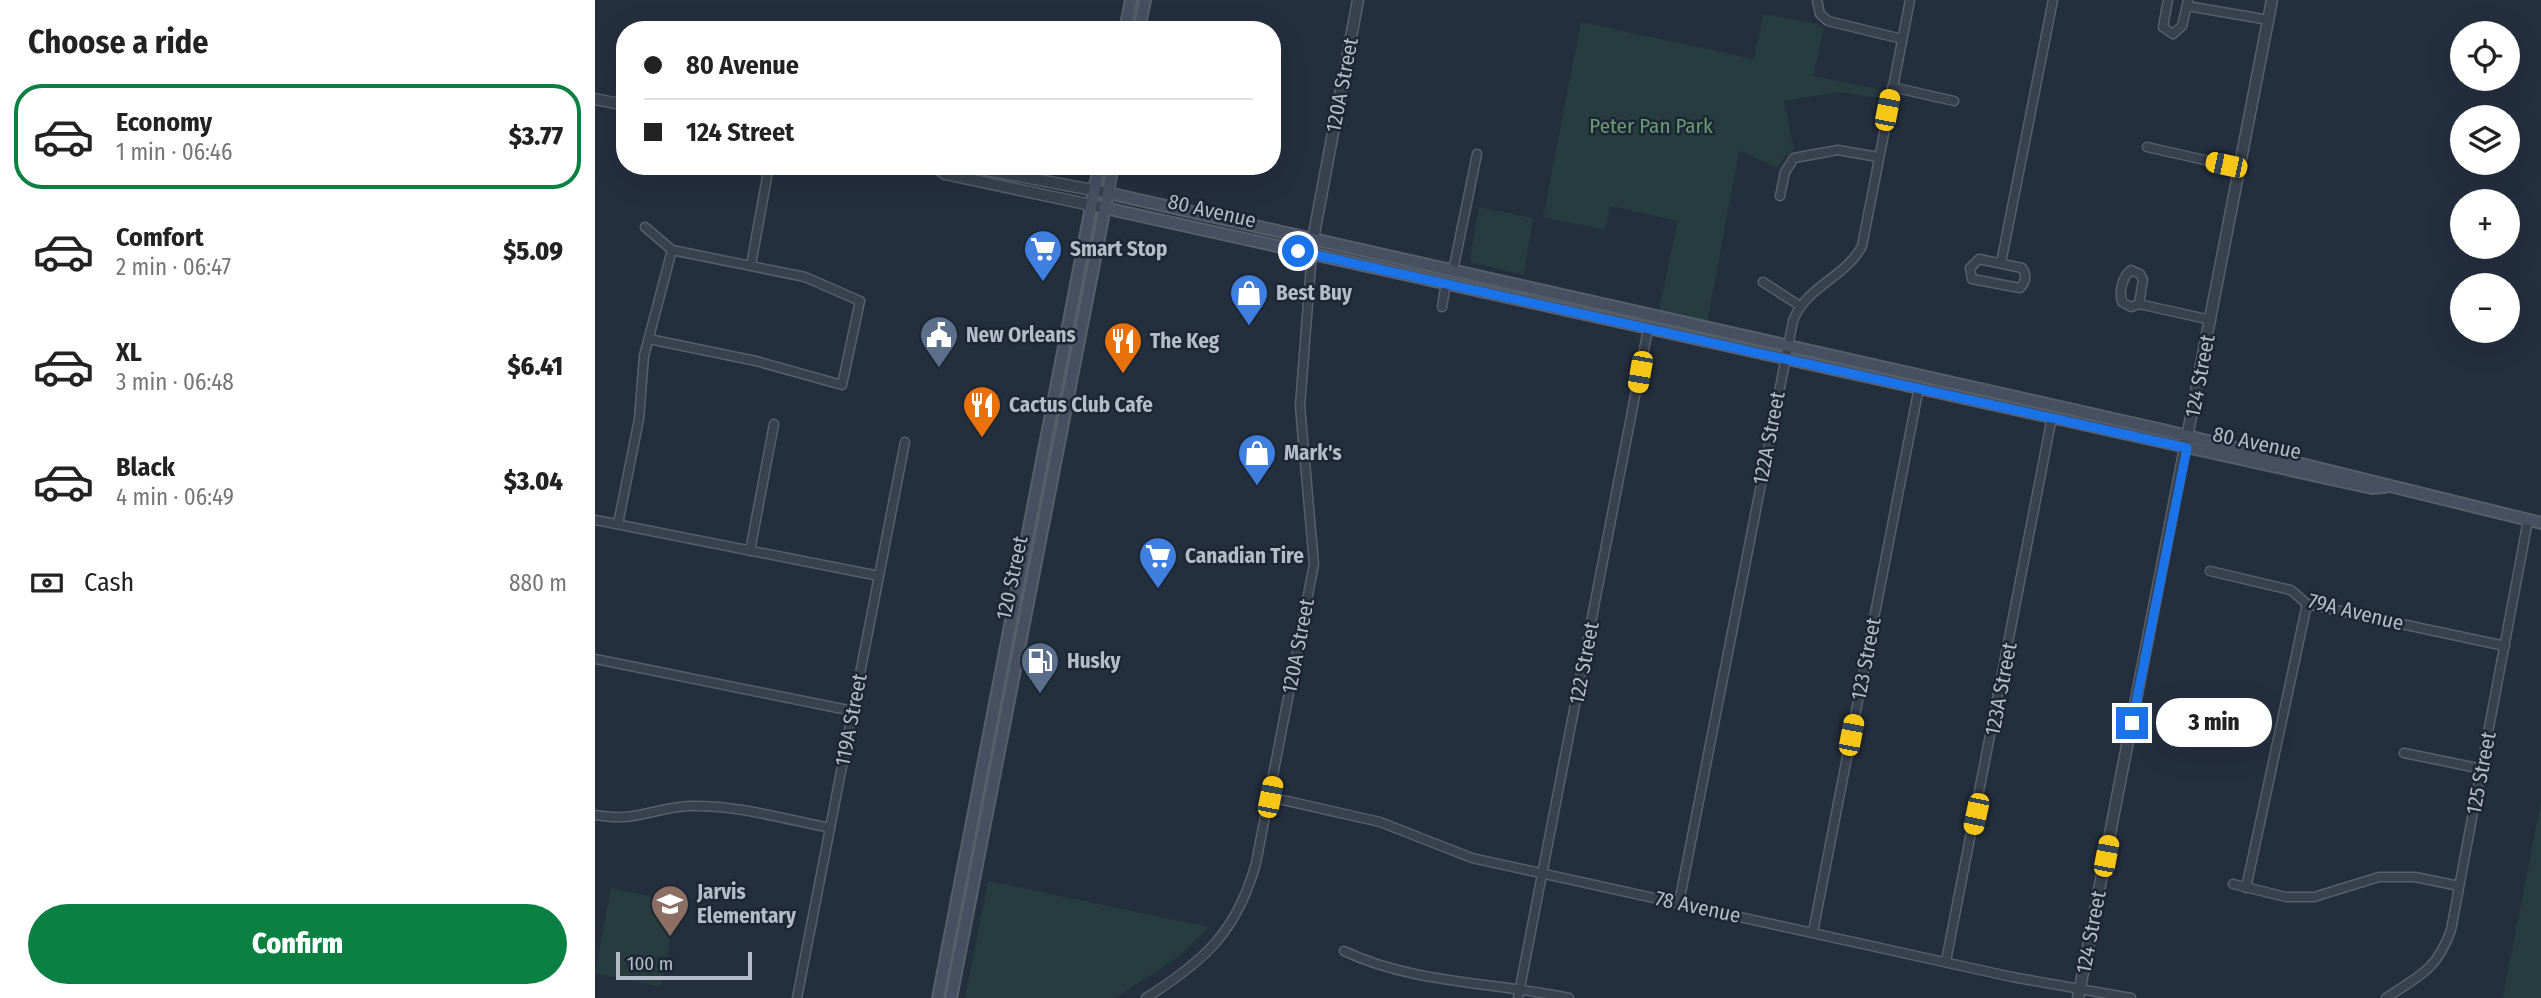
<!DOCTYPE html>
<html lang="en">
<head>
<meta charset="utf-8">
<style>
	:root { --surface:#fff; --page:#f6f6f6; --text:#222; --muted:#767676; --line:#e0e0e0; --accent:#0b8043 }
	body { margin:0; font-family:"Fira Sans Condensed",sans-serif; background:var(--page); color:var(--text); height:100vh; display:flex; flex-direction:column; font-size:26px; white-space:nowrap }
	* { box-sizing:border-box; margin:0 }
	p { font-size:23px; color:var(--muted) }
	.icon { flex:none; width:38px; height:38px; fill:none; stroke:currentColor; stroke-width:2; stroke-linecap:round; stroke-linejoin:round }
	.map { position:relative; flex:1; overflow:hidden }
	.details { display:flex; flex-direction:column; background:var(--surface); width:595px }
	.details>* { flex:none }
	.guide { position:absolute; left:21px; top:21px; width:665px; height:154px; border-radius:28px; box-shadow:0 7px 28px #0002; display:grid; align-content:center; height:154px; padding:0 28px; background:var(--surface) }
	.controls { position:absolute; left:1855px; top:21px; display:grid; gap:14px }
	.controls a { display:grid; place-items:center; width:70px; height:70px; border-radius:50%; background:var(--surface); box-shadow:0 7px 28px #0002; font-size:35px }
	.scale { position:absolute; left:21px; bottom:18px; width:136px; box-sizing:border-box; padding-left:7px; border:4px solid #b4bcc9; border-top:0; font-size:19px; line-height:24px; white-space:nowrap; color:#b4bcc9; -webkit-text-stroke:5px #1d2633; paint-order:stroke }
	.end { position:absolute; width:32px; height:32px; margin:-16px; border:9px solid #1a73e8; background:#fff; box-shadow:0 0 0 4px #fff }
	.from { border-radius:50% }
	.bubble { position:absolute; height:49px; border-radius:24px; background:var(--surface); box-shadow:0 7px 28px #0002; font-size:23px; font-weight:800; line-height:49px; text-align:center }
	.car { position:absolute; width:21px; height:42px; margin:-21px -10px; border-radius:9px; box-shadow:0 0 5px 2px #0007; background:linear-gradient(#f5c518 24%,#345 0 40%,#f5c518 0 76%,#345 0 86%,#f5c518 0) }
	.guide b { display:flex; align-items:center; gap:24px; height:66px; font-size:26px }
	.guide b+b { border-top:2px solid var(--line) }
	.guide i { width:18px; height:18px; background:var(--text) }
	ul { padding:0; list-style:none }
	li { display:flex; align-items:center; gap:21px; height:105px; margin:0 14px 10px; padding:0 14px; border:4px solid transparent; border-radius:28px }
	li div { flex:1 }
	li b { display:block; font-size:26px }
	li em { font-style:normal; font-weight:800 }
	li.current { border-color:var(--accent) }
	li>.icon { width:63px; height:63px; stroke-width:1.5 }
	h2 { padding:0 28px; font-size:32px; line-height:84px }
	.pay { display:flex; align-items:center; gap:18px; height:77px; padding:0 28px; font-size:26px }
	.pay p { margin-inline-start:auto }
	.cta { display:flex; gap:14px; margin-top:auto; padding:14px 28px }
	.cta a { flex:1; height:80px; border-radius:42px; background:var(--accent); color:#fff; font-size:28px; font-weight:800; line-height:80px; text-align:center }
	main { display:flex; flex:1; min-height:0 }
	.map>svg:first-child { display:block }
	.green { fill:#263c3f }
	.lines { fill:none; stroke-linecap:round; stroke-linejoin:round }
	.minor-casing { stroke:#565f6c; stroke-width:11 }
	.tertiary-casing { stroke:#565f6c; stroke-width:13 }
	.secondary-casing { stroke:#565f6c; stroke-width:14 }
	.minor { stroke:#38414e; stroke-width:8 }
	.tertiary { stroke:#38414e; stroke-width:10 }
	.secondary { stroke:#465061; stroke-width:10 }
	.route { stroke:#1a73e8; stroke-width:9 }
	.labels { text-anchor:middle; stroke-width:5; stroke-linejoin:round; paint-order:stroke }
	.street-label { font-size:21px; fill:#b4bcc9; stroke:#1d2633 }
	.park-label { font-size:21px; fill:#6b9a76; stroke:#1d2633 }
	.poi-label { font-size:21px; font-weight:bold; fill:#b4bcc9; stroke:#1d2633; text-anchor:start }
</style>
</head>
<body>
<main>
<section class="details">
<h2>Choose a ride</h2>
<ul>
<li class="current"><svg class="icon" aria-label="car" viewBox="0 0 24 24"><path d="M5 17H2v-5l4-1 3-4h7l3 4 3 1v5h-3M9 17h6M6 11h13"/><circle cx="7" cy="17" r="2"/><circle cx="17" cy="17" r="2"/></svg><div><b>Economy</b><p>1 min · 06:46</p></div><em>$3.77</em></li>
<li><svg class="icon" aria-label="car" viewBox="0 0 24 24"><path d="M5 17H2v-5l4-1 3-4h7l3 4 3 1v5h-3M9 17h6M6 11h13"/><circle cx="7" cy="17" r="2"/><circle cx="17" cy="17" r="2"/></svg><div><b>Comfort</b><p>2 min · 06:47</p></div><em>$5.09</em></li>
<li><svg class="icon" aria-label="car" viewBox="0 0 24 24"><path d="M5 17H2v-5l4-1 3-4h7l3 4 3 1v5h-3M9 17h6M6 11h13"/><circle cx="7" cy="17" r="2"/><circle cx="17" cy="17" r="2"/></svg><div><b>XL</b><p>3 min · 06:48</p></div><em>$6.41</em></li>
<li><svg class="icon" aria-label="car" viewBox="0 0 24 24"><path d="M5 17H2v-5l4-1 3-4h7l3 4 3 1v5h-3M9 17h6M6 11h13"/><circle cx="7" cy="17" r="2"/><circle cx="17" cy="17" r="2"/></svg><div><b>Black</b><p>4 min · 06:49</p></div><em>$3.04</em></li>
</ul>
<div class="pay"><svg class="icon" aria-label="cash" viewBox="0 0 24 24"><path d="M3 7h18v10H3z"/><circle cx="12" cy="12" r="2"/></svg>Cash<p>880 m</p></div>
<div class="cta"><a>Confirm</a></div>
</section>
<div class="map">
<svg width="1946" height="998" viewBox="0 0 1946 998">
	<rect width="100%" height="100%" fill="#242f3e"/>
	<g class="green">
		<path d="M1168 14 1223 24 1229 29 1218 76 1287 90 1285 98 1242 92 1189 101 1199 149 1189 157 1183 168 1144 151 1112 324 1063 313 1083 221 1016 206 1010 230 948 217 986 22 1159 59Z"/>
		<path d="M884 207 938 218 929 275 878 263 875 258Z"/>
		<path d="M1946 802V998H1907L1909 990Z"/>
		<path d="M393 881 614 927 582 958 520 998H370Z"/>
		<path d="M16 888 83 902 66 987 0 973Z"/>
	</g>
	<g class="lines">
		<defs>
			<g id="minor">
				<path d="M1222 0 1225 14 1233 21 1307 39"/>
				<path d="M1573 0 1568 27 1578 34 1587 26 1593 0"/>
				<path d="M1592 6 1674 20"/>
				<path d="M1297 87 1359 101"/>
				<path d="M1552 147 1645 168"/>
				<path d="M1185 196 1190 172 1199 158 1243 150 1283 157"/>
				<path d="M50 227 77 250 210 277 265 301 247 385 161 361 54 339"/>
				<path d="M1384 259 1427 268C1432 275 1431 282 1425 288L1377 279 1375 268Z"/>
				<path d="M1406 263 1458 0"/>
				<path d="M156 265 174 166"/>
				<path d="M1536 270 1545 274 1548 280 1544 304 1536 307 1527 302C1524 292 1527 277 1536 270Z"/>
				<path d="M858 271 882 154"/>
				<path d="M1168 282 1205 306"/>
				<path d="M1544 304 1616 320"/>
				<path d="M847 307 851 283"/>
				<path d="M0 520 284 576"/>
				<path d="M23 524 44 419 49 356 77 250"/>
				<path d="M155 551 179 424"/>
				<path d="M1615 571 1696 590 1712 604 1910 646"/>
				<path d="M0 659 258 711"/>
				<path d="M1809 753 1887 769"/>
				<path d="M675 797 785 822 877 858 1417 977 1536 998"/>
				<path d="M0 815C40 823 60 807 96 806 143 805 189 819 235 828"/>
				<path d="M1638 884 1691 897H1719L1784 877H1820L1864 886"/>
				<path d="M1651 888 1712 604"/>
				<path d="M1084 903 1198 321C1210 287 1251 277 1267 246L1315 0"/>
				<path d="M1218 932 1324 387"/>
				<path d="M749 951C818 984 900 982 974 998"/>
				<path d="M1351 961 1457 417"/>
				<path d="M202 998 310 442"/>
				<path d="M551 998C609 961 642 932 661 863L719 564 705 406 718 239"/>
				<path d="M923 998 1053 329"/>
				<path d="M1791 998C1825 975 1841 971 1856 930L1933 520"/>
			</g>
			<g id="tertiary">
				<path d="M0 99 30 105"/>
				<path d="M339 166 350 174 510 208"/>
				<path d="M371 166 513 193"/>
				<path d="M718 239 763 0"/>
				<path d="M1483 998 1677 0"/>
			</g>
			<g id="secondary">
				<path d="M530 30 536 0"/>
				<path d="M544 30 550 0"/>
				<path d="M513 193 1572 431 1946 523"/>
				<path d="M510 208 1777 488 1790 487"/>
				<path d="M343 998 504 166"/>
				<path d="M356 998 518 166"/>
			</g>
		</defs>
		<use href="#minor" class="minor-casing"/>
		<use href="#tertiary" class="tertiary-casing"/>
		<use href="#secondary" class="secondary-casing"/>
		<use href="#minor" class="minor"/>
		<use href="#tertiary" class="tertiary"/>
		<use href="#secondary" class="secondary"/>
	</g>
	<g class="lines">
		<path class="route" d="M703 251 1592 448 1537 723"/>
	</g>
	<defs>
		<symbol id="supermarket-pin" viewBox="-11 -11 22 30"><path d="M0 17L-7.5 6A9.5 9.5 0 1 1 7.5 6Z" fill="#3f7fe0" stroke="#1d2633"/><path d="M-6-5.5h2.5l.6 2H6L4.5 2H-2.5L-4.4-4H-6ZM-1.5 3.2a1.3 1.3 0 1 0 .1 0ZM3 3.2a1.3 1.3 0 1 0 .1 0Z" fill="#fff"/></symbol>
		<symbol id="shop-pin" viewBox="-11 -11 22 30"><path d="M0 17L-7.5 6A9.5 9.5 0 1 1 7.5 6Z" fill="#3f7fe0" stroke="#1d2633"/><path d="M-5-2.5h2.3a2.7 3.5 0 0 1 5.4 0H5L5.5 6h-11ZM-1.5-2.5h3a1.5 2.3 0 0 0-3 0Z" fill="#fff"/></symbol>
		<symbol id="civic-pin" viewBox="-11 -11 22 30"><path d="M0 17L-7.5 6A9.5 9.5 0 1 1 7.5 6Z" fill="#5c6f8a" stroke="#1d2633"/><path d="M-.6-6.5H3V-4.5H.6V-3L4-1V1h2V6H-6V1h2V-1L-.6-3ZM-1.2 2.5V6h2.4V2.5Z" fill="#fff"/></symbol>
		<symbol id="restaurant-pin" viewBox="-11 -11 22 30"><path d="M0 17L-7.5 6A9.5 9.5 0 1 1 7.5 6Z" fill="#e8710a" stroke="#1d2633"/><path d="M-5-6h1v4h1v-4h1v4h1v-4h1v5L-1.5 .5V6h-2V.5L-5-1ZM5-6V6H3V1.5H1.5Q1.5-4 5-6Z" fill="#fff"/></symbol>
		<symbol id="fuel-pin" viewBox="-11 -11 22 30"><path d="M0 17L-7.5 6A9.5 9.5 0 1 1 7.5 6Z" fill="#5c6f8a" stroke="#1d2633"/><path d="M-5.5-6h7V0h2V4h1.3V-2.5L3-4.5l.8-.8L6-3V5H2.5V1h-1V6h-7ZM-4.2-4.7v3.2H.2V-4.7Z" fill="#fff"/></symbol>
		<symbol id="school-pin" viewBox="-11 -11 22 30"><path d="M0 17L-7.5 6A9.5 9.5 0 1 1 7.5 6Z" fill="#8d6e63" stroke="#1d2633"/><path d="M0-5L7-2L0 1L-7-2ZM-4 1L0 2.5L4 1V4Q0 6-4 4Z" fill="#fff"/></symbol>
	</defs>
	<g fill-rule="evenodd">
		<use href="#supermarket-pin" x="426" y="227" width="44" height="60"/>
		<use href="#shop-pin" x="632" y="271" width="44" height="60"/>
		<use href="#civic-pin" x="322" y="313" width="44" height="60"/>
		<use href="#restaurant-pin" x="506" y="319" width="44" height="60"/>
		<use href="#restaurant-pin" x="365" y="383" width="44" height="60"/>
		<use href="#shop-pin" x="640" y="431" width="44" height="60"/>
		<use href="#supermarket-pin" x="541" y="534" width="44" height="60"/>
		<use href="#fuel-pin" x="423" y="639" width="44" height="60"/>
		<use href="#school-pin" x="53" y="882" width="44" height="60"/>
	</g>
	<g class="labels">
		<g class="street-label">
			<text transform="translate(747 85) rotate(-79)" y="7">120A Street</text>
			<text transform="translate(617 211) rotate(13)" y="7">80 Avenue</text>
			<text transform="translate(1605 376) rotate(-79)" y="7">124 Street</text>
			<text transform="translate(1174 438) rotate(-79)" y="7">122A Street</text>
			<text transform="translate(1662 443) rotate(12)" y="7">80 Avenue</text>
			<text transform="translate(417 578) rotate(-78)" y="7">120 Street</text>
			<text transform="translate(1761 612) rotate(14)" y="7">79A Avenue</text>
			<text transform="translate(703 646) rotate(-79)" y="7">120A Street</text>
			<text transform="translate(1271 659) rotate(-79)" y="7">123 Street</text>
			<text transform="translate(989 663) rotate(-79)" y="7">122 Street</text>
			<text transform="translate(1406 689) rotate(-79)" y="7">123A Street</text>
			<text transform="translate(256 720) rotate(-79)" y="7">119A Street</text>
			<text transform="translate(1886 773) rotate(-79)" y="7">125 Street</text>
			<text transform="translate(1103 907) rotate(12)" y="7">78 Avenue</text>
			<text transform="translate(1496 932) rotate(-79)" y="7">124 Street</text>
		</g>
		<g class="park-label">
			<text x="1056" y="133">Peter Pan Park</text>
		</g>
		<g class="poi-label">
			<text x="475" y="256">Smart Stop</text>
			<text x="681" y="300">Best Buy</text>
			<text x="371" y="342">New Orleans</text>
			<text x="555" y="348">The Keg</text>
			<text x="414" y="412">Cactus Club Cafe</text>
			<text x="689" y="460">Mark's</text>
			<text x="590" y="563">Canadian Tire</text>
			<text x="472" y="668">Husky</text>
			<text x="102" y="899">Jarvis<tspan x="102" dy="24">Elementary</tspan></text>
		</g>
	</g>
</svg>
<div class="controls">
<a><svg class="icon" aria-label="locate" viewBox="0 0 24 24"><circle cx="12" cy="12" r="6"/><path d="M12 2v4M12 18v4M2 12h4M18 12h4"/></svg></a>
<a><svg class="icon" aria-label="layers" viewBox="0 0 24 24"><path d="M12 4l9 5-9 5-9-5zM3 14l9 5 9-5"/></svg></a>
<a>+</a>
<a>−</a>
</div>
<div class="scale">100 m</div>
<i class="end from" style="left:703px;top:251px"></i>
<i class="end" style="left:1537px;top:723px"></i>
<div class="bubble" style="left:1561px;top:698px;width:116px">3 min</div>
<i class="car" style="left:1292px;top:110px;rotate:11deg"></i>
<i class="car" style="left:1631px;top:165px;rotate:282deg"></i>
<i class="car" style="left:1045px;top:372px;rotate:190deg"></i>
<i class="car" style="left:1256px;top:735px;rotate:11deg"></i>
<i class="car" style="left:675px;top:797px;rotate:11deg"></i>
<i class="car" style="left:1381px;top:814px;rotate:192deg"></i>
<i class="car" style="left:1511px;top:856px;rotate:11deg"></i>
<div class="guide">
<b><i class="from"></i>80 Avenue</b>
<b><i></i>124 Street</b>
</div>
</div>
</main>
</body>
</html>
